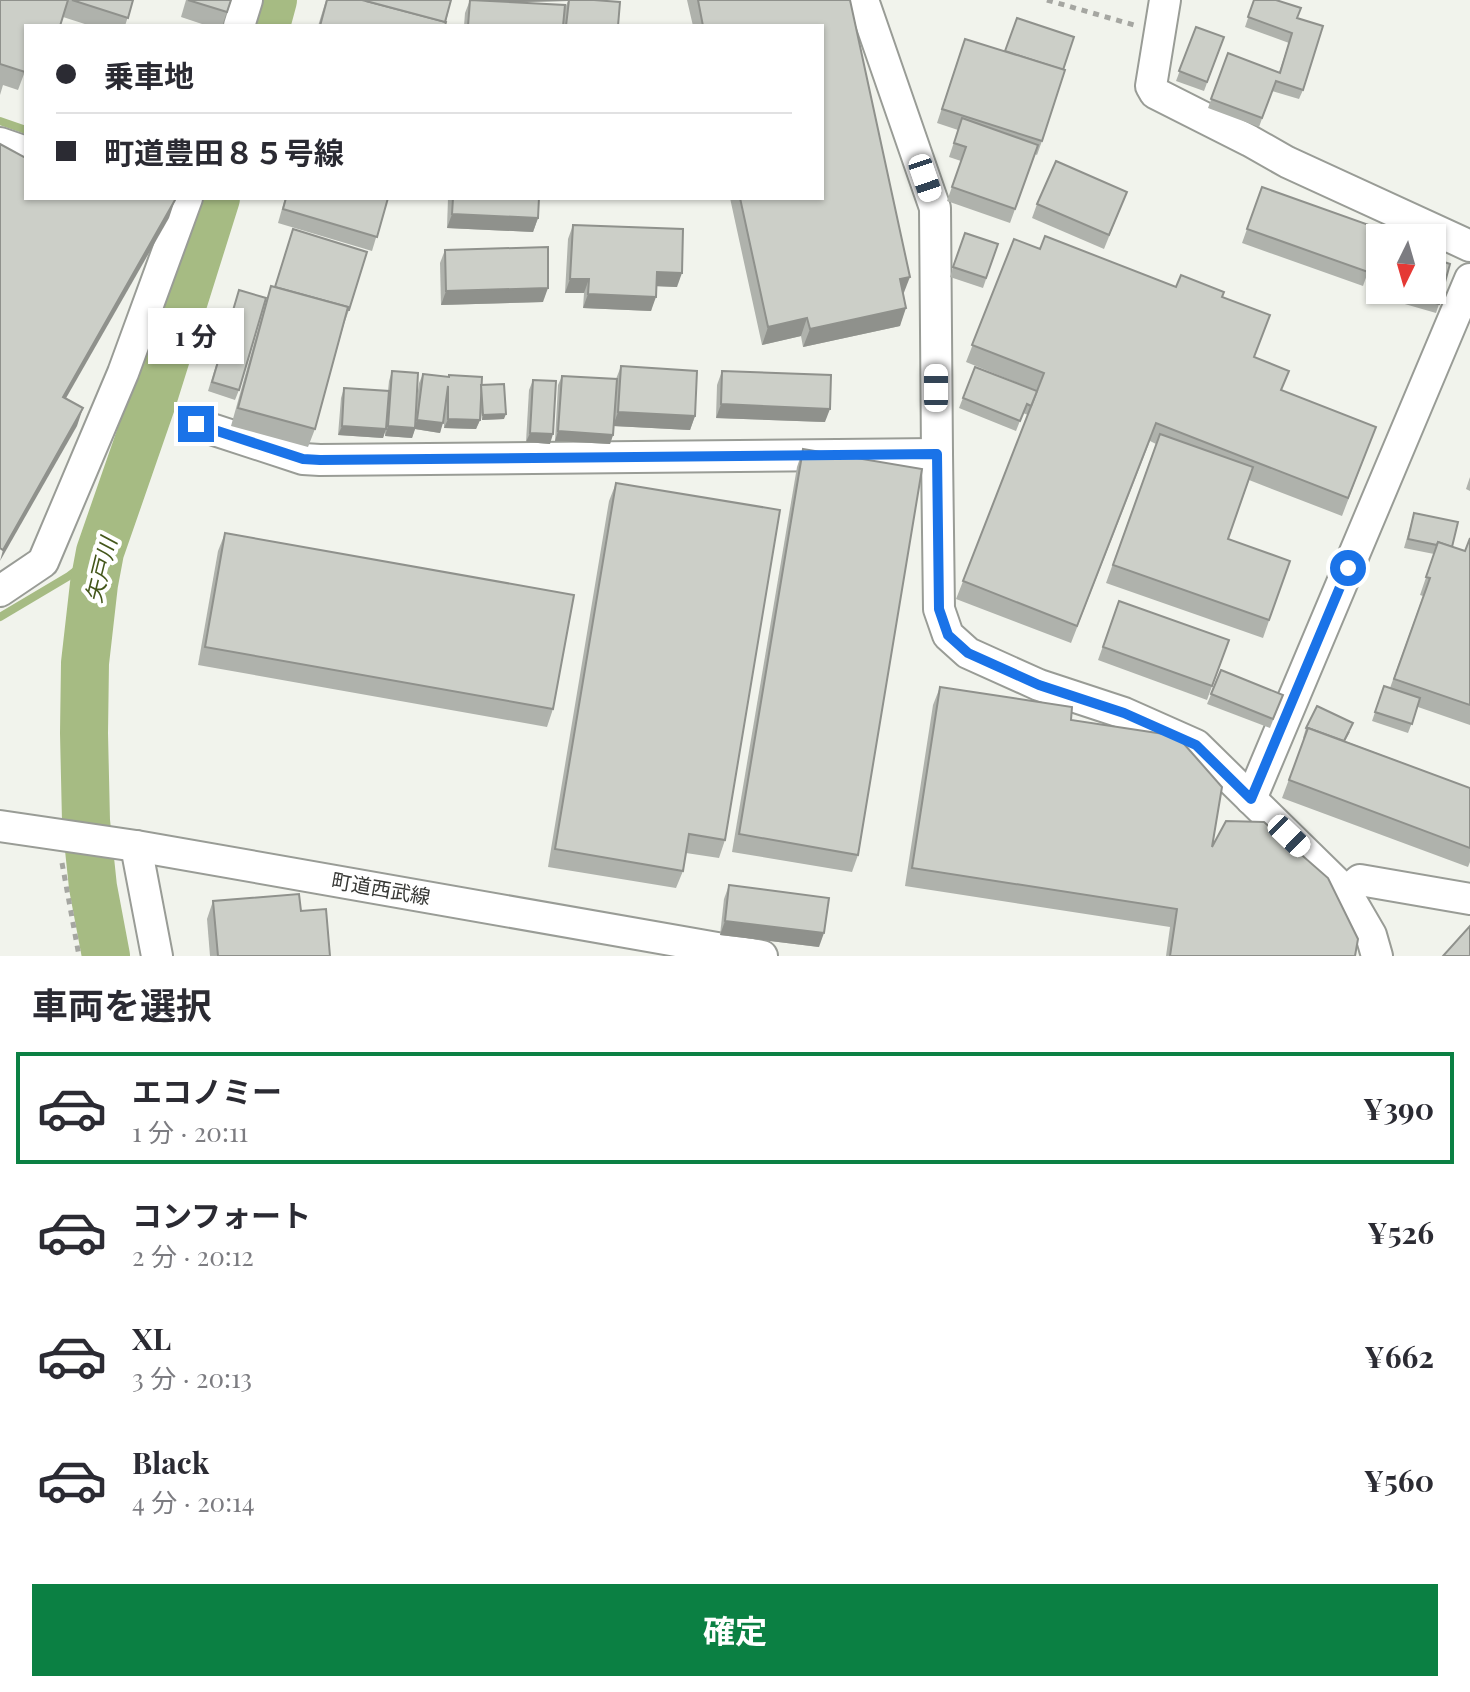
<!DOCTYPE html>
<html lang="ja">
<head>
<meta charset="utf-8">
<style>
	:root { --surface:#fff; --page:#f7f7f7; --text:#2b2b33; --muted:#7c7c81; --line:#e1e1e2; --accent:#0b8043 }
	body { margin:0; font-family:"Playfair Display","Noto Sans JP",serif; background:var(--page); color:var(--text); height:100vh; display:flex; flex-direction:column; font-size:30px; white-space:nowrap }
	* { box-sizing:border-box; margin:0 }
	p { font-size:26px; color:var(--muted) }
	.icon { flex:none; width:44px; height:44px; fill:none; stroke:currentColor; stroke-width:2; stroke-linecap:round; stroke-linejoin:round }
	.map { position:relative; height:956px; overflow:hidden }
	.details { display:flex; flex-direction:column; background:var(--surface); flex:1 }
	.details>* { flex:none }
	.top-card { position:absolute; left:24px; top:24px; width:800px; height:176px; border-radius:0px; box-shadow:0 2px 6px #0004; display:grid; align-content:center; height:176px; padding:0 32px; background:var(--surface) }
	.needle { width:52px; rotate:185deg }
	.controls { position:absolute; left:1366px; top:224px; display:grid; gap:16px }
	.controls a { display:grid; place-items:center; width:80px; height:80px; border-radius:0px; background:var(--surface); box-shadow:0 2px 6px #0004; font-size:40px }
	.end { position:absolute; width:36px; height:36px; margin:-18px; border:10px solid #1a73e8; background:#fff; box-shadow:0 0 0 4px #fff }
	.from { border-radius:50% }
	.bubble { position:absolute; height:56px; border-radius:0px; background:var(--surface); box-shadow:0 2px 6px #0004; font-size:26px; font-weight:700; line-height:56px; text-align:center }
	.car { position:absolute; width:24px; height:48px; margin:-24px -12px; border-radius:10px; box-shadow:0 0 6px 2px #0007; background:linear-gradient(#fff 24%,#345 0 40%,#fff 0 76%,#345 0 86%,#fff 0) }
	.top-card b { display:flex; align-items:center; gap:28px; height:76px; font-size:30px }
	.top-card b+b { border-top:2px solid var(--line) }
	.top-card i { width:20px; height:20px; background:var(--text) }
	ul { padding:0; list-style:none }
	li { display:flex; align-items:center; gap:24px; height:112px; margin:0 16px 12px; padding:0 16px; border:4px solid transparent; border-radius:0px }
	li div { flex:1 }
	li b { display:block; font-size:30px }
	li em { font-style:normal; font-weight:700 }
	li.selected { border-color:var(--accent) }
	li>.icon { width:72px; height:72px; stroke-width:1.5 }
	h2 { padding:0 32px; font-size:36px; line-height:96px }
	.primary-button { display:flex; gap:16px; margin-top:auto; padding:16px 32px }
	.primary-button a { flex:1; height:92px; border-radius:0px; background:var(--accent); color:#fff; font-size:32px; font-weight:700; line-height:92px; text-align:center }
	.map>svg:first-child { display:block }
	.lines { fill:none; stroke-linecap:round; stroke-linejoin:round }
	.stream { stroke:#a6bb83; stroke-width:8 }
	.river { stroke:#a6bb83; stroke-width:48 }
	.minor-casing { stroke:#999c96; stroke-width:34 }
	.path { stroke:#a5a6a1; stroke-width:5; stroke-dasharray:6 6; stroke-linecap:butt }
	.minor { stroke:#fff; stroke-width:30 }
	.wall { fill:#afb2ac; fill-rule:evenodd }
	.shaded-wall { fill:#8f918c }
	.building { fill:#cccfc8; stroke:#8f918c; stroke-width:2 }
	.route { stroke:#1a73e8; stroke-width:10 }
	.labels { text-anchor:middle; stroke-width:8; stroke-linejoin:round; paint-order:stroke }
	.street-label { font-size:20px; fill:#383936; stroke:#fff }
	.water-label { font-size:22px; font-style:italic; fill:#44571b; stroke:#fff }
</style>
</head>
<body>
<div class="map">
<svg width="1470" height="956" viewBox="0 0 1470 956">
	<rect width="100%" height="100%" fill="#f1f3ec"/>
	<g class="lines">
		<g class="stream">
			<path d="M0 121 26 130"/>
			<path d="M0 617 69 576 100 552"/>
		</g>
		<g class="river">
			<path d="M266 26 273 0"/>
			<path d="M106 956 93 887 86 821 84 733 85 663 94 584 100 552 151 405 216 198"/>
		</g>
		<defs>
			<g id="minor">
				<path d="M863 0 935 208 937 454"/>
				<path d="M1165 0 1151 86 1155 93 1250 141 1287 162 1470 246"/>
				<path d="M239 26 247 0"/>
				<path d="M0 143 26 152"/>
				<path d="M196 424 303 459 320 460 937 454 939 609 948 635 968 653 1039 685 1124 713 1196 745 1346 892 1371 935 1377 956"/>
				<path d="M0 591 43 562 123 373 187 198"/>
				<path d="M1251 799 1470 279"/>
				<path d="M0 826 136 846 762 956"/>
				<path d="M136 846 157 956"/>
				<path d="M1346 892 1360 880 1470 899"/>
			</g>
		</defs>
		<use href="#minor" class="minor-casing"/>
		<g class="path">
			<path d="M1047 0 1134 25"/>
			<path d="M62 863 79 956"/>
		</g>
		<use href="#minor" class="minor"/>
	</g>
	<g class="wall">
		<path d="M0 0H133L125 26H91L63 17 26 26V75L24 74 18 90 3 85 0 95Z"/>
		<path d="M186 0H231L222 26H208L181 17Z"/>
		<path d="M326 0 365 1 451 0 445 26H318Z"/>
		<path d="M470 0H603L618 26H464L465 13ZM568 1 564 10 518 2Z"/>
		<path d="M687 0H850L903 295 900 326 803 347 801 336 762 345 730 198H822V26H693Z"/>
		<path d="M1251 0H1276L1297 18 1303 90 1299 99 1272 91 1259 127 1208 108 1228 53 1279 72 1289 43 1245 27 1254 0Z"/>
		<path d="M1196 27 1224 37 1204 91 1176 81Z"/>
		<path d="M960 53 1063 70 1042 141 1037 155 1035 154 1010 223 947 201 961 161 949 157 958 130 937 123Z"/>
		<path d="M1262 187 1383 230 1363 286 1242 243Z"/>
		<path d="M1127 192 1104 249 1032 218 1037 204Z"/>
		<path d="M285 198H388L372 251 278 223Z"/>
		<path d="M448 198H539L538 218 533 232 447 228Z"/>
		<path d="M573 225 677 287 656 286 651 311 583 308 584 293H565L568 239Z"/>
		<path d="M293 229 349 310 344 324 315 429 308 447 231 426 265 304 271 286 275 287Z"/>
		<path d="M965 233 998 244 983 288 950 277Z"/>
		<path d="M1014 239 1040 249 1176 287 1222 297 1254 357 1281 390 1376 427 1342 516 1249 480 1228 539 1290 561 1263 638 1106 583 1156 444 1150 441 1071 643 956 599 1038 391 966 362Z"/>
		<path d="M445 250 543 302 441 305 440 263Z"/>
		<path d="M1380 258V290H1432L1439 304 1436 313 1370 294Z"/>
		<path d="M239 290V390L235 400 208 391Z"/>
		<path d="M621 366 695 416 690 430 614 426 613 435 610 444 555 441 558 385 562 376 616 379Z"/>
		<path d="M975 367 1037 391 1028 415 1023 413 1016 431 959 408Z"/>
		<path d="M392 371 416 405 419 383 423 374 481 385 504 419 482 420 480 405V420L476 429 444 428V413L440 433 415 429 412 438 385 436V431L383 438 338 435 341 398 344 388 388 391 389 381Z"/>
		<path d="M722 371 825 422 716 418 717 385Z"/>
		<path d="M533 380 550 444 526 442 529 390Z"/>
		<path d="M803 449 858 855 852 872 732 852 797 467Z"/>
		<path d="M1470 477V491L1466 489Z"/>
		<path d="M616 483 725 840 719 858 686 853 683 871 676 888 548 867 609 501Z"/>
		<path d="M1414 513 1452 547 1465 551 1470 538V725L1418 707 1408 733 1372 721 1384 686 1390 688 1423 596 1420 595 1434 554 1404 548Z"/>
		<path d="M225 533 553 709 547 727 198 665 218 551Z"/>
		<path d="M1119 601 1229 640 1207 700 1098 660Z"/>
		<path d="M1221 670 1283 695 1270 728 1207 704Z"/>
		<path d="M940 687 1071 720 1212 847 1355 956H1166L1170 927 905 886 933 705Z"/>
		<path d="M1306 728 1350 732 1345 741 1470 788V862L1468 867 1282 798 1304 739 1303 738Z"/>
		<path d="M729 885 819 947 720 935 724 899Z"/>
		<path d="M213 901 301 911 330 956H210L207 919Z"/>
	</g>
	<g class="shaded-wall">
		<path d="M472 0H568V1L471 3Z"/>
		<path d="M175 200 169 218 57 414 63 397Z"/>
		<path d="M452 214 538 218 533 232 447 228Z"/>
		<path d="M657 272 682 273 677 287 652 286Z"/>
		<path d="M910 277 903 295 900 279Z"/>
		<path d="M570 279H589L584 293H565Z"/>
		<path d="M548 288 543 302 441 305 446 291Z"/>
		<path d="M588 294 656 297 651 311 583 308Z"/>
		<path d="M906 308 900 326 803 347 810 329Z"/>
		<path d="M807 318 801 336 762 345 768 327Z"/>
		<path d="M721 404 830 409 825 422 716 418Z"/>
		<path d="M83 408 77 426 0 561 3 550Z"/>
		<path d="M618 412 695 416 690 430 613 426Z"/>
		<path d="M506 414 504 419 482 420 483 415Z"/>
		<path d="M448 419 480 420 476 429 444 428Z"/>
		<path d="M417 420 443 423 440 433 415 429 412 438 385 436 388 426 414 428Z"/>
		<path d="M342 426 386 429 383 438 338 435Z"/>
		<path d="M558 431 613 435 610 444 555 441Z"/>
		<path d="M530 433 553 434 550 444 526 442Z"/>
		<path d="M725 921 824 933 819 947 720 935Z"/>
	</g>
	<g class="building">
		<path d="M0 0H68L60 26H26V68L25 72 0 64Z"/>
		<path d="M72 0H133L128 18Z"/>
		<path d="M188 0H231L227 12Z"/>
		<path d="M327 0H362L446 22 445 26H320Z"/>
		<path d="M366 0H451L445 22 366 1Z"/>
		<path d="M470 0 565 5 563 26H468Z"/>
		<path d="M569 0H594L620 2 618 26H566Z"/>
		<path d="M698 0H850L910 277 900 279 906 308 810 329 807 318 768 327 740 198H822V26H703Z"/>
		<path d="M1254 0H1276L1301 8 1297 18 1323 26 1303 90 1276 81 1262 118 1211 99 1228 53 1280 73 1292 33 1248 17Z"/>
		<path d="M1017 18 1074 37 1063 70 1005 51Z"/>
		<path d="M1196 27 1224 37 1207 82 1179 71Z"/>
		<path d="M965 39 1065 70 1042 141 942 109Z"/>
		<path d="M962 118 1038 145 1015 209 952 187 966 147 954 143Z"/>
		<path d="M0 144 26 158V198H172L175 200 63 397 83 408 3 550 0 548Z"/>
		<path d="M1056 161 1127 192 1109 235 1037 204Z"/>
		<path d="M1262 187 1383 230 1368 272 1247 229Z"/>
		<path d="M286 198H388L377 237 283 209Z"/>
		<path d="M453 198H539L538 218 452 214Z"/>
		<path d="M573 225 683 229 682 273 657 272 656 297 588 294 589 279H570Z"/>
		<path d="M293 229 367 252 349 310H348V307L275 287Z"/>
		<path d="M965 233 998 244 986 278 953 267Z"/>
		<path d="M1045 236 1176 287 1181 275 1224 292 1222 297 1270 315 1254 357 1289 371 1281 390 1376 427 1348 498 1156 423 1077 626 963 581 1044 373 972 345 1014 239 1040 249Z"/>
		<path d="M548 247V288L446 291 445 250Z"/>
		<path d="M1432 258 1450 264 1439 304 1391 290H1432Z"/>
		<path d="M1380 261V287L1373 285Z"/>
		<path d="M271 286 348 307 315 429 238 408Z"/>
		<path d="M239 290 266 298 239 390 212 382Z"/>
		<path d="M621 366 697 371 695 416 618 412Z"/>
		<path d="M975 367 1037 391 1031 406 1027 404 1020 421 963 398Z"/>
		<path d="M392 371 418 373 415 428 388 426Z"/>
		<path d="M722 371 831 375 830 409 721 404Z"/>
		<path d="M423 374 449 377V375L482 377 480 420 448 419V386L443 423 417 420Z"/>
		<path d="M562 376 617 379 613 435 558 431Z"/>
		<path d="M533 380 556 381 553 434 530 433Z"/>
		<path d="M504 384 506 414 483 415 481 385Z"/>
		<path d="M344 388 389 391 386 429 342 426Z"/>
		<path d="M1160 434 1253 467 1228 539 1290 561 1269 620 1113 565Z"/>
		<path d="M803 449 922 469 858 855 739 834Z"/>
		<path d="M616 483 780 510 725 840 689 834 683 871 555 849Z"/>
		<path d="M1414 513 1458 522 1452 547 1438 542 1437 545 1408 539Z"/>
		<path d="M225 533 574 595 553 709 205 647Z"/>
		<path d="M1470 538V705L1394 679 1430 578 1426 577 1438 542 1465 551Z"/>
		<path d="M1119 601 1229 640 1212 686 1103 647Z"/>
		<path d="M1221 670 1283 695 1273 719 1211 694Z"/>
		<path d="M1384 686 1420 698 1412 724 1375 712Z"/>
		<path d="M940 687 1072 707 1071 720 1177 736 1222 787 1212 847 1226 821 1264 822 1328 878 1358 939 1355 956H1170L1177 909 912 868Z"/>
		<path d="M1317 706 1353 723 1344 741 1308 728V729L1306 728Z"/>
		<path d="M1308 728 1470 788V848L1289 780Z"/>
		<path d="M729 885 829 898 824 933 725 921Z"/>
		<path d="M299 894 301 911 326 909 330 956H218L213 901Z"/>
		<path d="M1470 926V956H1443Z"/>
	</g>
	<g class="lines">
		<path class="route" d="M196 424 303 459 320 460 937 454 939 609 948 635 968 653 1039 685 1124 713 1196 745 1251 799 1348 568"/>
	</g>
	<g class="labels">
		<g class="street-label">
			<text transform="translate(381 889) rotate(10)" y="7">町道西武線</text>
		</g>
		<g class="water-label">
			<text transform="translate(101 570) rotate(-76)" y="8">矢戸川</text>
		</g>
	</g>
</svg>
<div class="controls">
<a><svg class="needle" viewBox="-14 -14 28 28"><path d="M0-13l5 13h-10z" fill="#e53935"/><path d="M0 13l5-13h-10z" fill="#7c7c81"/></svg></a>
</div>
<i class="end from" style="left:1348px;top:568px"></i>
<i class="end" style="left:196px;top:424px"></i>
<div class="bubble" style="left:148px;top:308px;width:96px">1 分</div>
<i class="car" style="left:925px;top:178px;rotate:161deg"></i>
<i class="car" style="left:936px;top:388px;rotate:0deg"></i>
<i class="car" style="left:1289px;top:836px;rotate:134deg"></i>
<div class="top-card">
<b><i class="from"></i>乗車地</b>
<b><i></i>町道豊田８５号線</b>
</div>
</div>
<section class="details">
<h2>車両を選択</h2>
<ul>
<li class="selected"><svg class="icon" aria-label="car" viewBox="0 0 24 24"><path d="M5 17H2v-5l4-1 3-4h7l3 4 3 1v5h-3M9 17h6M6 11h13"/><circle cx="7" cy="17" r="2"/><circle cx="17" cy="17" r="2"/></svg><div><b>エコノミー</b><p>1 分 · 20:11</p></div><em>¥390</em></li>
<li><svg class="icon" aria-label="car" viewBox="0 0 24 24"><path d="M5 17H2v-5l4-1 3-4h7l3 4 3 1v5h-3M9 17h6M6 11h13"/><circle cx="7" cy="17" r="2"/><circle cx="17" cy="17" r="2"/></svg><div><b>コンフォート</b><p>2 分 · 20:12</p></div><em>¥526</em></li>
<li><svg class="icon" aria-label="car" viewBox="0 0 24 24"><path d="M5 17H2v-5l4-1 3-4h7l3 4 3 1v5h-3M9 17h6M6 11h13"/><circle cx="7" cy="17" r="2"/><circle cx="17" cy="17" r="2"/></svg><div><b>XL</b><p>3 分 · 20:13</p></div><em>¥662</em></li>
<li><svg class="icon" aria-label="car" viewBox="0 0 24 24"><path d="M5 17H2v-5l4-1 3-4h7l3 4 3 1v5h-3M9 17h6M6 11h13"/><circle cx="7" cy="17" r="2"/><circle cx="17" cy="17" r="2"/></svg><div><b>Black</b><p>4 分 · 20:14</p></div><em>¥560</em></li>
</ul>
<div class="primary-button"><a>確定</a></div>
</section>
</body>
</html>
